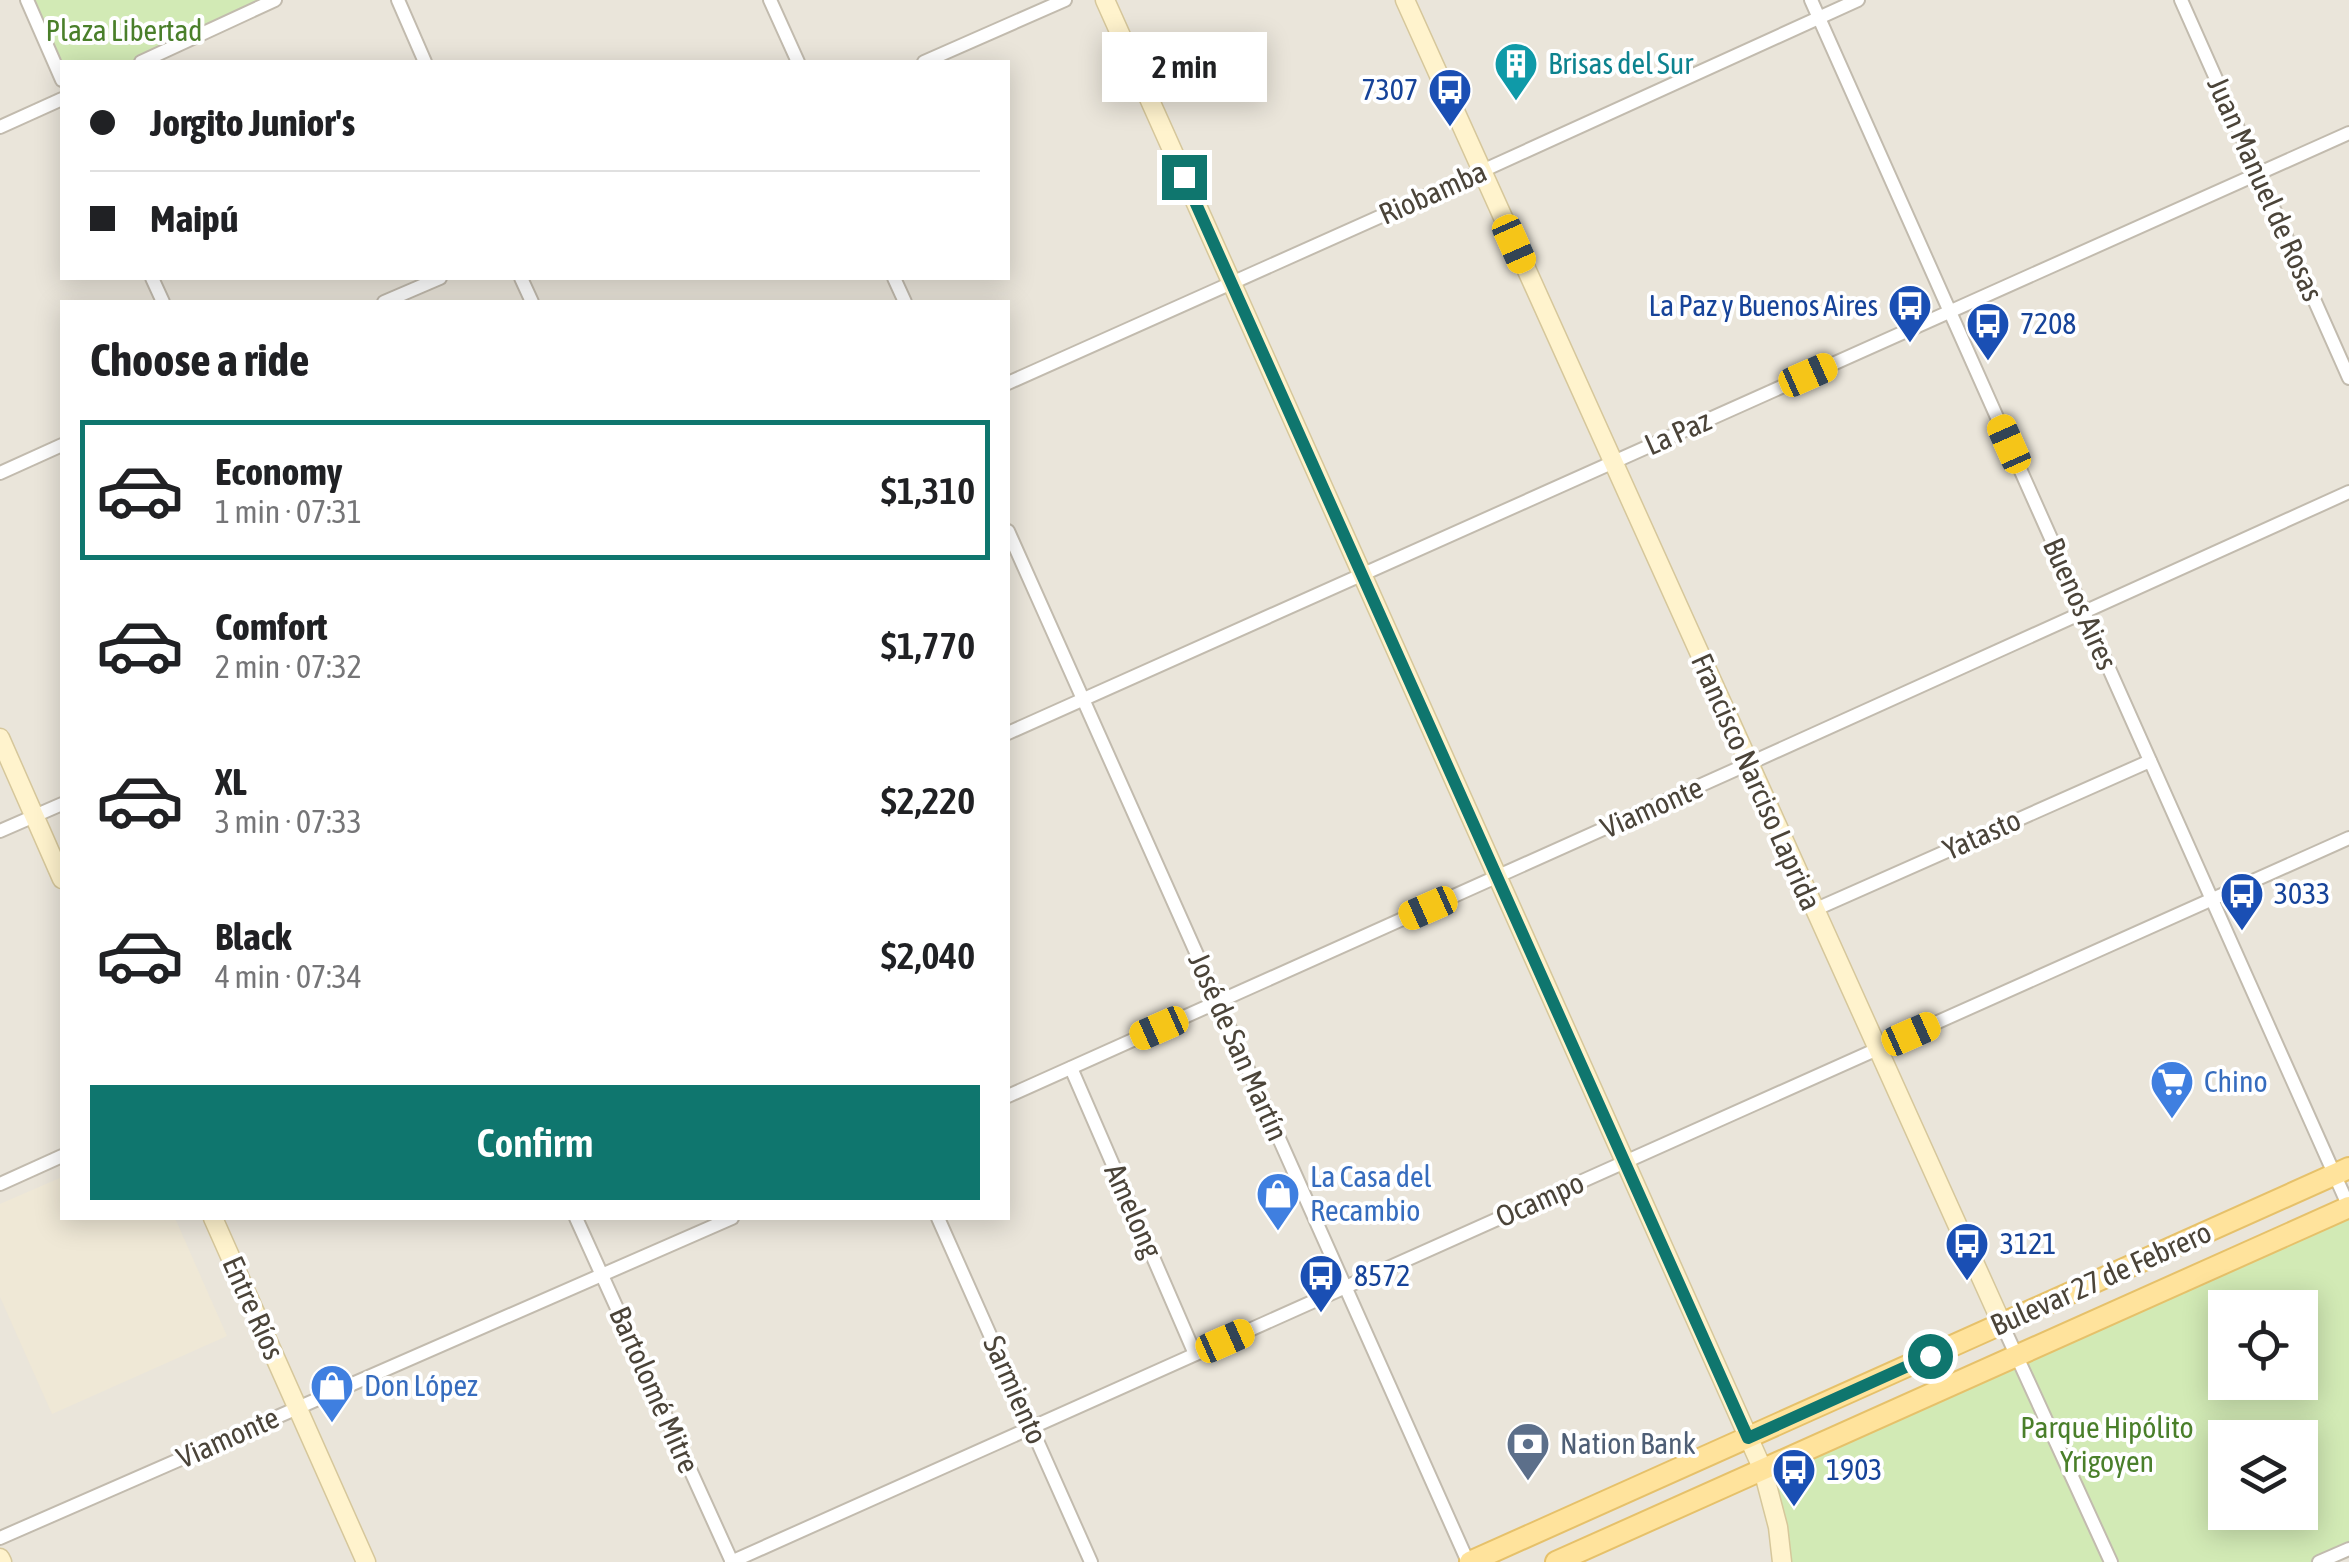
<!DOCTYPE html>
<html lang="en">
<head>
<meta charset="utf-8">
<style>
	:root { --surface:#fff; --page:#f6f6f6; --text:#202124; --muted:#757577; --line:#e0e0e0; --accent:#0f766e }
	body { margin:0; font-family:"Asap Condensed",sans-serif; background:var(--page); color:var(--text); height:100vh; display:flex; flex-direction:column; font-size:38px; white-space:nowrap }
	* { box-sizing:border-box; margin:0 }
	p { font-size:32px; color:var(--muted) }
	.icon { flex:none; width:55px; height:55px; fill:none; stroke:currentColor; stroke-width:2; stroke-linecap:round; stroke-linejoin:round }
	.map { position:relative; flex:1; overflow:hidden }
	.sheet { position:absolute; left:60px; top:300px; width:950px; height:920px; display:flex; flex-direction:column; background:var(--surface); border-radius:0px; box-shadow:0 5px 25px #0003 }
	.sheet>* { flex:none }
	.top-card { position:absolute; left:60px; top:60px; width:950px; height:220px; border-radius:0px; box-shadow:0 5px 25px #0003; display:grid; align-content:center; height:220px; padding:0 30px; background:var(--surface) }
	.tools { position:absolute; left:2208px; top:1290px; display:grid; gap:20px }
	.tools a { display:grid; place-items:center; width:110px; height:110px; border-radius:0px; background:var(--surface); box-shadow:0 5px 25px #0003; font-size:50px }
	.end { position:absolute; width:45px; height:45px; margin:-22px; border:12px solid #0f766e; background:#fff; box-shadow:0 0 0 5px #fff }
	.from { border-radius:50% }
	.bubble { position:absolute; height:70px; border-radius:0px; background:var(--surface); box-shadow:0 5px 25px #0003; font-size:32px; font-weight:600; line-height:70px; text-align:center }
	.car { position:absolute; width:30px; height:60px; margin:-30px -15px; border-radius:12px; box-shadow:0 0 8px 2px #0007; background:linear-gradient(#f5c518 24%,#345 0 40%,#f5c518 0 76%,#345 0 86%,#f5c518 0) }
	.top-card b { display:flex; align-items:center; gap:35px; height:95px; font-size:38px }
	.top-card b+b { border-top:2px solid var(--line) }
	.top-card i { width:25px; height:25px; background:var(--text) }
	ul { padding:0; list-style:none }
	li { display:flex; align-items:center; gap:30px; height:140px; margin:0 20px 15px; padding:0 10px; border:5px solid transparent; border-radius:0px }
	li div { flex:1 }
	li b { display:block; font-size:38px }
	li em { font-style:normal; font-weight:600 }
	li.selected { border-color:var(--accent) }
	li>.icon { width:90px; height:90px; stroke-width:1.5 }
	h2 { padding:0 30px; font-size:45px; line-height:120px }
	.button { display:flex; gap:20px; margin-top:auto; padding:20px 30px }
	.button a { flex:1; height:115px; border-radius:0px; background:var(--accent); color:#fff; font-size:40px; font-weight:600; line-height:115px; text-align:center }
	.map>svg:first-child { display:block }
	.residential { fill:#eae5da; fill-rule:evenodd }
	.education { fill:#efe8d6 }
	.green { fill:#d2eab5; fill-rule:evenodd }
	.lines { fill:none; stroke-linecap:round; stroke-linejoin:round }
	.minor-casing { stroke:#c2bbae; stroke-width:16 }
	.secondary-casing { stroke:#d6c79b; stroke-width:21 }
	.primary-casing { stroke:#e6c16a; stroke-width:24 }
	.minor { stroke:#fff; stroke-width:12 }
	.secondary { stroke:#fff3cd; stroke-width:18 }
	.primary { stroke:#ffe39c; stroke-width:20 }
	.route { stroke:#0f766e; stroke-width:12 }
	.labels { text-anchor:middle; stroke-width:8; stroke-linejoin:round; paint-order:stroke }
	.park-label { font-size:30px; fill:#4a7f2a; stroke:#fff }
	.culture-label { font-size:30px; fill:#0d838f; stroke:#fff; text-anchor:start }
	.transit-label { font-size:30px; fill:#164399; stroke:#fff; text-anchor:start }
	.street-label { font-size:30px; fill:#4b4439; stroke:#fff }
	.shop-label { font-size:30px; fill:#366cbe; stroke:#fff; text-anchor:start }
	.service-label { font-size:30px; fill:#4e5e75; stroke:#fff; text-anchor:start }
</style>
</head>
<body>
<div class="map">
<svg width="2349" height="1562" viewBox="0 0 2349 1562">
	<rect width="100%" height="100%" fill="#f6f3ec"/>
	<path class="residential" d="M0 0H2349V1562H0ZM62 62H1008V278H62ZM62 302H1008V1218H62ZM2225 1308H2300V1382H2225ZM2225 1438H2300V1512H2225Z"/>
	<path class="education" d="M62 1177V1218H175L227 1336 52 1414 0 1297V1204Z"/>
	<g class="green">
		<path d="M27 0H275L141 62H62V80Z"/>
		<path d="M2349 1207V1549L2319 1562H1782L1763 1470ZM2225 1308H2300V1382H2225ZM2225 1438H2300V1512H2225Z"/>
	</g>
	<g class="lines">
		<defs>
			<g id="minor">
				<path d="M27 0 62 80"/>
				<path d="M398 0 425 62"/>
				<path d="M770 0 798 62"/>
				<path d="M1811 0 2349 1207"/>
				<path d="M2181 0 2349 378"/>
				<path d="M141 62 275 0"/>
				<path d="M924 62 1065 0"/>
				<path d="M0 127 62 99"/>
				<path d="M152 278 163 302"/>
				<path d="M521 278 532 302"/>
				<path d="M894 278 905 302"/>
				<path d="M384 302 440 278"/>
				<path d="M1008 383 1482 171 1858 0"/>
				<path d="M0 473 62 445"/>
				<path d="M1008 531 1468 1562"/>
				<path d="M1008 733 2349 133"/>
				<path d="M0 831 62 804"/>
				<path d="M1814 910 2150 761"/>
				<path d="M1071 1068 1195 1354"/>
				<path d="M1008 1096 1748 764 2349 492"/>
				<path d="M0 1184 62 1156"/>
				<path d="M576 1218 732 1562"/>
				<path d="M938 1218 1091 1562"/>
				<path d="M2002 1324 2111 1562"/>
				<path d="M0 1538 732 1218"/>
				<path d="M731 1562 2349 838"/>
				<path d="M2319 1562 2349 1549"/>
			</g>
			<g id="secondary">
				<path d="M1105 0 1763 1470 1778 1527 1782 1562"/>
				<path d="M1405 0 2002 1324"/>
				<path d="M0 738 62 879"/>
				<path d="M213 1218 366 1562"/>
				<path d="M0 1558 2 1562"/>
			</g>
			<g id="primary">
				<path d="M1470 1562 2349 1168"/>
				<path d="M1556 1562 2349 1207"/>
			</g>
		</defs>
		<use href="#minor" class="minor-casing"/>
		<use href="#secondary" class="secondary-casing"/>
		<use href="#primary" class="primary-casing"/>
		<use href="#minor" class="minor"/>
		<use href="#secondary" class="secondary"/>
		<use href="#primary" class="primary"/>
	</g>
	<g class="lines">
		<path class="route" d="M1184 177 1748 1438 1930 1356"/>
	</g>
	<defs>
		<symbol id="building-pin" viewBox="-11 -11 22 30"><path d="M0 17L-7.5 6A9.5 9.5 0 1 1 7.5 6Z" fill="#0f9aa8" stroke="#fff"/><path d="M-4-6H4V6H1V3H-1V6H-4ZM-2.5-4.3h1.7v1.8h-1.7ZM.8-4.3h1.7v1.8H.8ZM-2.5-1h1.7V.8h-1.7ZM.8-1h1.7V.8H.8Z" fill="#fff"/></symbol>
		<symbol id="bus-pin" viewBox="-11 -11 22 30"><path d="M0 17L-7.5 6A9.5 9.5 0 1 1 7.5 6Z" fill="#1a4fb4" stroke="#fff"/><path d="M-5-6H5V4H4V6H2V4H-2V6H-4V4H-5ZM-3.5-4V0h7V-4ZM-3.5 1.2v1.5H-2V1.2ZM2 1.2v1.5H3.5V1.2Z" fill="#fff"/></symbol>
		<symbol id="supermarket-pin" viewBox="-11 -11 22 30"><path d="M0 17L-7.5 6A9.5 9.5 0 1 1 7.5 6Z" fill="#3f7fe0" stroke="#fff"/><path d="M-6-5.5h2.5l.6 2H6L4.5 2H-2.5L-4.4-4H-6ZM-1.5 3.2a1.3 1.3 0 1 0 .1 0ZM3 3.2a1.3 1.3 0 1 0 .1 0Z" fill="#fff"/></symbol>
		<symbol id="shop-pin" viewBox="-11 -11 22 30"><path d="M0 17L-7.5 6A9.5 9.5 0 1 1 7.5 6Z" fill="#3f7fe0" stroke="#fff"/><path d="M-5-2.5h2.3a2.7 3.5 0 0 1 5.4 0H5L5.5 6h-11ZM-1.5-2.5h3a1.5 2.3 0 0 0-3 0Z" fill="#fff"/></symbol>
		<symbol id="bank-pin" viewBox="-11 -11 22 30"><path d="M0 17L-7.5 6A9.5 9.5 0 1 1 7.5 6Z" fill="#5c6f8a" stroke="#fff"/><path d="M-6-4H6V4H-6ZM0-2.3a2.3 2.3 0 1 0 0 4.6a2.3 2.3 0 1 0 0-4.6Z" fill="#fff"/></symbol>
	</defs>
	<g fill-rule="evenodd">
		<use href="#building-pin" x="1491" y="39" width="50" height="68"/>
		<use href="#bus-pin" x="1425" y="65" width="50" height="68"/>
		<use href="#bus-pin" x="1885" y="281" width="50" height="68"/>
		<use href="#bus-pin" x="1963" y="299" width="50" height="68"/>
		<use href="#bus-pin" x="2217" y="869" width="50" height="68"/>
		<use href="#supermarket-pin" x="2147" y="1057" width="50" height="68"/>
		<use href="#shop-pin" x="1253" y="1169" width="50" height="68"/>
		<use href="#bus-pin" x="1942" y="1219" width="50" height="68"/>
		<use href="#bus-pin" x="1296" y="1251" width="50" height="68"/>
		<use href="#shop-pin" x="307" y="1361" width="50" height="68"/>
		<use href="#bank-pin" x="1503" y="1419" width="50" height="68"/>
		<use href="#bus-pin" x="1769" y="1445" width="50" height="68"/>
	</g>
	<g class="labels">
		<g class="park-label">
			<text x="124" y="41">Plaza Libertad</text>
			<text x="2107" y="1438">Parque Hipólito<tspan x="2107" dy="34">Yrigoyen</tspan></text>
		</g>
		<g class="culture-label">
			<text x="1548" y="74">Brisas del Sur</text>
		</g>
		<g class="transit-label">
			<text x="1418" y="100" text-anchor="end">7307</text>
			<text x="1878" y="316" text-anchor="end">La Paz y Buenos Aires</text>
			<text x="2020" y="334">7208</text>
			<text x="2274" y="904">3033</text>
			<text x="2000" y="1254">3121</text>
			<text x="1354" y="1286">8572</text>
			<text x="1826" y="1480">1903</text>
		</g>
		<g class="street-label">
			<text transform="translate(2265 189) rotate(66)" y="10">Juan Manuel de Rosas</text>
			<text transform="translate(1433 193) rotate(-24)" y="10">Riobamba</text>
			<text transform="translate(1678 433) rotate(-24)" y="10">La Paz</text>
			<text transform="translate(2080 604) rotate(66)" y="10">Buenos Aires</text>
			<text transform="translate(1756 782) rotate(66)" y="10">Francisco Narciso Laprida</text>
			<text transform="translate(1652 808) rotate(-24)" y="10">Viamonte</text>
			<text transform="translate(1982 835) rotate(-24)" y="10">Yatasto</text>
			<text transform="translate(1238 1047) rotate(66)" y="10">José de San Martín</text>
			<text transform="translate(1540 1200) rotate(-24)" y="10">Ocampo</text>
			<text transform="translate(1133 1211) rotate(66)" y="10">Amelong</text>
			<text transform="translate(2101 1279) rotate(-24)" y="10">Bulevar 27 de Febrero</text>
			<text transform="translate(253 1308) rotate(66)" y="10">Entre Ríos</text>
			<text transform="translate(654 1390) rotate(66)" y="10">Bartolomé Mitre</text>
			<text transform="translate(1015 1390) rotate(66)" y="10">Sarmiento</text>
			<text transform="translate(228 1438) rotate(-24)" y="10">Viamonte</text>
		</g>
		<g class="shop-label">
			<text x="2204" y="1092">Chino</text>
			<text x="1310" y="1187">La Casa del<tspan x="1310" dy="34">Recambio</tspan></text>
			<text x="364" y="1396">Don López</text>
		</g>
		<g class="service-label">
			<text x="1560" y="1454">Nation Bank</text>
		</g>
	</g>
</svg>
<div class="tools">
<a><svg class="icon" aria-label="locate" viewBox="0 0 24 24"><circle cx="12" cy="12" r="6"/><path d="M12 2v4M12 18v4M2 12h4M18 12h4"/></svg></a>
<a><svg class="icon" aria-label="layers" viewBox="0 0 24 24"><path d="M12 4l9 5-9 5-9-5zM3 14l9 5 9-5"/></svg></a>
</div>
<i class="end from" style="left:1930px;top:1356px"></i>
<i class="end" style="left:1184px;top:177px"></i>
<div class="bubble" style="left:1102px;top:32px;width:165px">2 min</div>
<i class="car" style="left:1514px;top:244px;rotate:156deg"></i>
<i class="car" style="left:1808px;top:375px;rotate:66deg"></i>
<i class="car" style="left:2009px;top:444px;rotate:336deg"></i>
<i class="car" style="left:1428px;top:908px;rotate:246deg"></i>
<i class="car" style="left:1159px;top:1028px;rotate:246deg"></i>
<i class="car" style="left:1911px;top:1034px;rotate:66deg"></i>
<i class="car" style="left:1225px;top:1341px;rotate:66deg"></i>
<div class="top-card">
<b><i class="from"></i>Jorgito Junior's</b>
<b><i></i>Maipú</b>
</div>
<section class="sheet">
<h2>Choose a ride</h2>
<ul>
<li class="selected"><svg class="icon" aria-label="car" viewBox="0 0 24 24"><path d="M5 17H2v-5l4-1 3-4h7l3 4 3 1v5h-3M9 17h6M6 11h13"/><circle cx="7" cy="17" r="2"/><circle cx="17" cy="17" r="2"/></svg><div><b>Economy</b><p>1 min · 07:31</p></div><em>$1,310</em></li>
<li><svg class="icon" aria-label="car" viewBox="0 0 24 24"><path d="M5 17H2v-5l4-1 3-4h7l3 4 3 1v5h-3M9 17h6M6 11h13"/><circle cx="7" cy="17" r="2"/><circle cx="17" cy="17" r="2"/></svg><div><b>Comfort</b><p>2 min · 07:32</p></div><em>$1,770</em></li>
<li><svg class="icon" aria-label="car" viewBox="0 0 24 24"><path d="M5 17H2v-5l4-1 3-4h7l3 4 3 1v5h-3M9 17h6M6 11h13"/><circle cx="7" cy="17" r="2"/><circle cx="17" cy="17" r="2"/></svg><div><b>XL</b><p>3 min · 07:33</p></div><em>$2,220</em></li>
<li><svg class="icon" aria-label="car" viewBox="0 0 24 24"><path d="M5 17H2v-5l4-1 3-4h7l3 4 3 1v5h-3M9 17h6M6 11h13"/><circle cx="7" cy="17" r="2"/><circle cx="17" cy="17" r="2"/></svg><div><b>Black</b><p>4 min · 07:34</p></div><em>$2,040</em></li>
</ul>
<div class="button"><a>Confirm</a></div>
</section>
</div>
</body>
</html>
